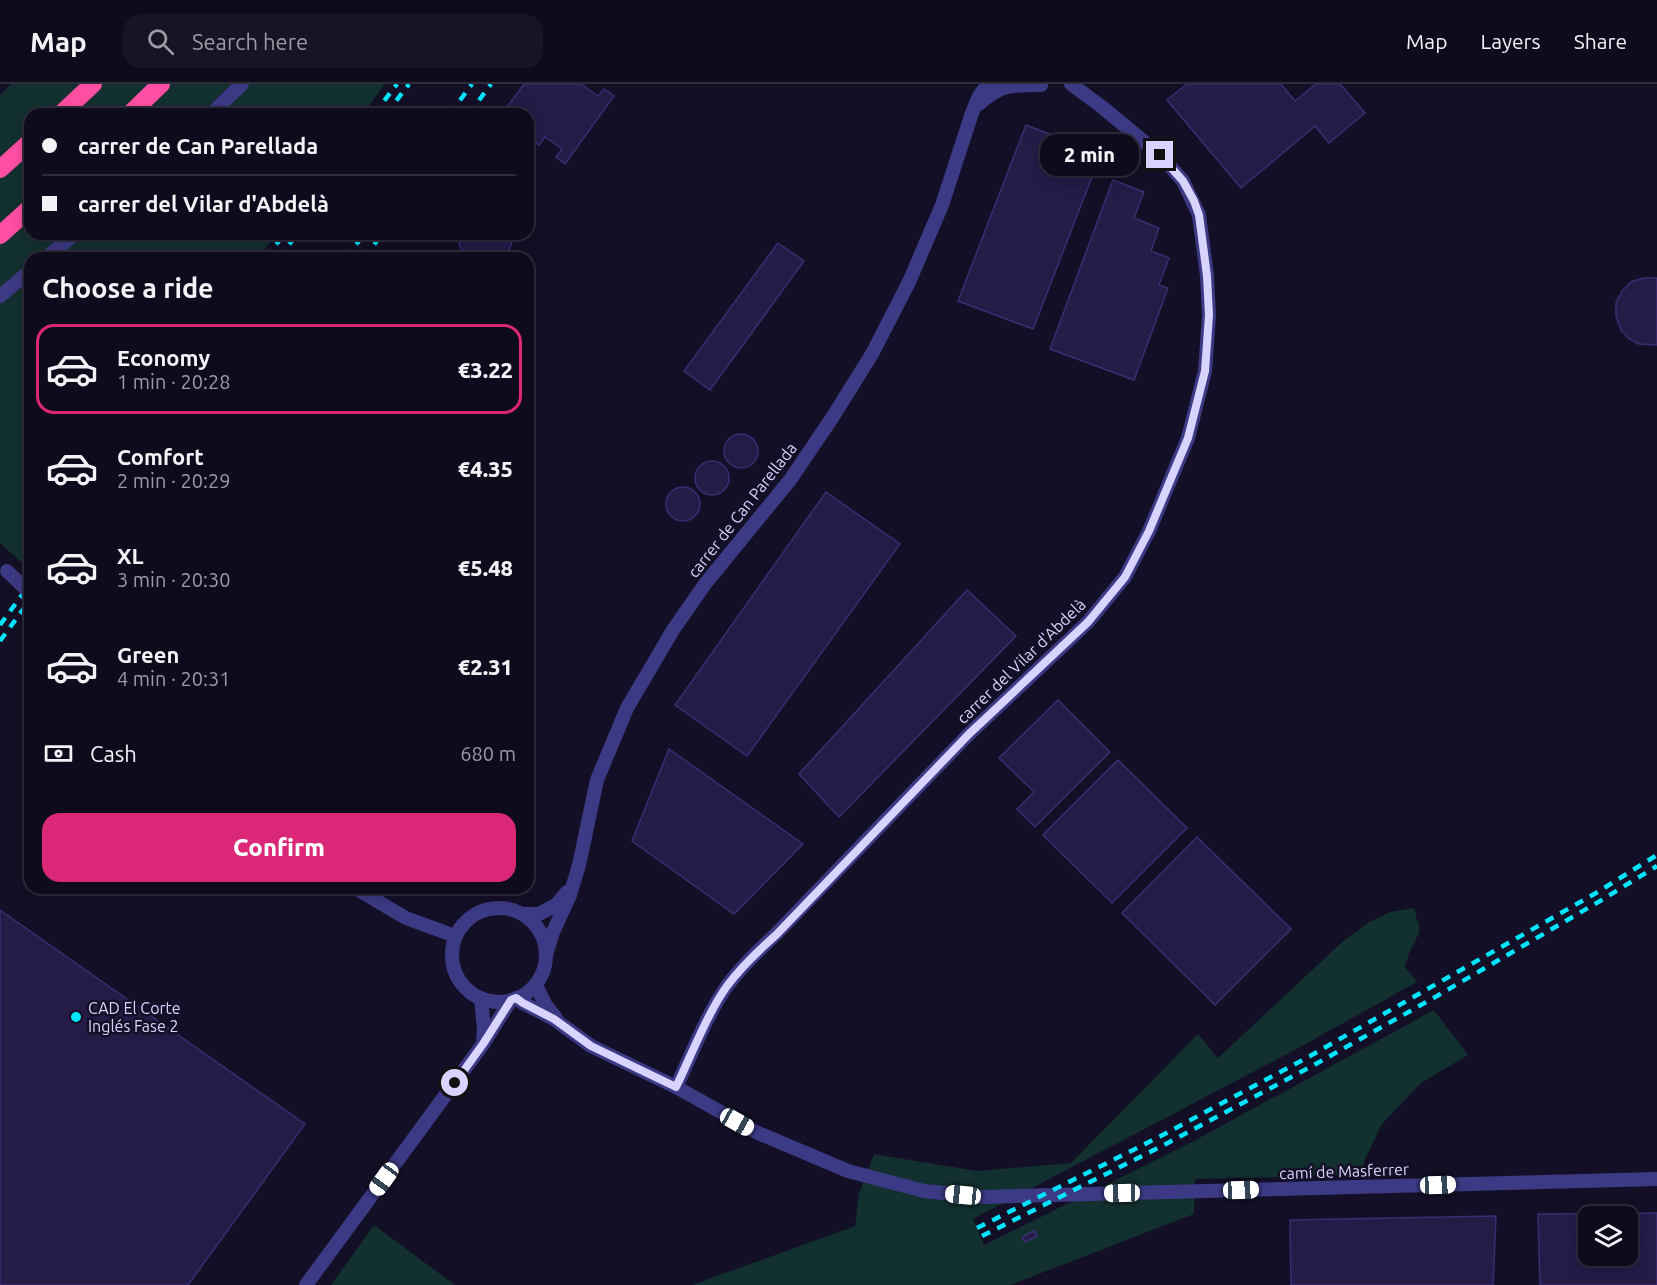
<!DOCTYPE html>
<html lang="en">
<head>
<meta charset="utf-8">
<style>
	:root { --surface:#0e0b1c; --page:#171425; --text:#f1f3f6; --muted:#9b9ba3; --line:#2e2b3b; --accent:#db2777 }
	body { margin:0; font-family:Ubuntu,sans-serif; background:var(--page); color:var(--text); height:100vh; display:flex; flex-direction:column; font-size:22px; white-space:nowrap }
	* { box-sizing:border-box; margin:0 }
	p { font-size:20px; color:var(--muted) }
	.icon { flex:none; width:33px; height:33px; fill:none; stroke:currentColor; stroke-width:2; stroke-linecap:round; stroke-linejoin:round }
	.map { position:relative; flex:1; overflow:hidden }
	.sheet { position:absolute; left:24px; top:168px; width:510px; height:642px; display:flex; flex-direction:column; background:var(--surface); border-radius:18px; box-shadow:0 3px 15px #0003,0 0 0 2px var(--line) }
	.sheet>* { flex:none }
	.top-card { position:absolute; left:24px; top:24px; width:510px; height:132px; border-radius:18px; box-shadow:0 3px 15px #0003,0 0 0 2px var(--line); display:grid; align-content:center; height:132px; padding:0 18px; background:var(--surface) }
	.controls { position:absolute; left:1578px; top:1122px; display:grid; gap:12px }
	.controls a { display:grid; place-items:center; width:60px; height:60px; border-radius:12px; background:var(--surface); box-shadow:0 3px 15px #0003,0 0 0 2px var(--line); font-size:30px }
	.end { position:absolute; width:27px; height:27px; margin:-14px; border:8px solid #d9d4ff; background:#111; box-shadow:0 0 0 3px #111 }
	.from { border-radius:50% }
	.bubble { position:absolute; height:42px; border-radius:18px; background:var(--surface); box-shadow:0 3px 15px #0003,0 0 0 2px var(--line); font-size:20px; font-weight:800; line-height:42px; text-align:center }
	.car { position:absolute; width:18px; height:36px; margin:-18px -9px; border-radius:8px; box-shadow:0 0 4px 2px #0007; background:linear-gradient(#fff 24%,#345 0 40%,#fff 0 76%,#345 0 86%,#fff 0) }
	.top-card b { display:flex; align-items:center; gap:21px; height:57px; font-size:22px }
	.top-card b+b { border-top:2px solid var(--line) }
	.top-card i { width:15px; height:15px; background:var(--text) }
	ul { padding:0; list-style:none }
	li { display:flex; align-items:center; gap:18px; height:90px; margin:0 12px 9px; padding:0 6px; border:3px solid transparent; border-radius:18px }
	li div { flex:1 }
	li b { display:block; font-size:22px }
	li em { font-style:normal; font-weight:800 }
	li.selected { border-color:var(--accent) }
	li>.icon { width:54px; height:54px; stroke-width:1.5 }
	h2 { padding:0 18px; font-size:27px; line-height:72px }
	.pay { display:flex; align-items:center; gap:15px; height:66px; padding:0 18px; font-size:22px }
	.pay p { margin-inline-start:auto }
	.button { display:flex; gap:12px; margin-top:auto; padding:12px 18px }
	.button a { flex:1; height:69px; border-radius:18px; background:var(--accent); color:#fff; font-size:24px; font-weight:800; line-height:69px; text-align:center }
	header { display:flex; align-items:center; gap:36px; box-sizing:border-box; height:84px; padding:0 30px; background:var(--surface); border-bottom:2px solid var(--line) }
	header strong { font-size:28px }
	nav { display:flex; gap:33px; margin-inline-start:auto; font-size:21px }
	.search { width:420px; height:54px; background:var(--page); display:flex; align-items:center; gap:15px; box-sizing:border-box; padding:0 21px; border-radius:18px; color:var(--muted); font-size:22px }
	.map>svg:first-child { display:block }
	.green { fill:#12302f }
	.building { fill:#241b47; stroke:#3b2d73; stroke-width:1.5; fill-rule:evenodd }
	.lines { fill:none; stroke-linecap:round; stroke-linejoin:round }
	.minor { stroke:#3d3a85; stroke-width:14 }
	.highway { stroke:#ff4fa3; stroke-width:18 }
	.rail { stroke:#00e5ff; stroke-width:4.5; stroke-dasharray:9 8; stroke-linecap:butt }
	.minor-bridge { stroke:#3d3a85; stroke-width:14 }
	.route { stroke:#d9d4ff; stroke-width:8 }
	.poi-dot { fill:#00e5ff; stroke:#130f26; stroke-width:2 }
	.labels { text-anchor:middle; stroke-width:5; stroke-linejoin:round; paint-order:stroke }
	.street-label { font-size:16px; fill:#d9d4ff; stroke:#130f26 }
	.poi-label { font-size:16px; fill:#d9d4ff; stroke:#130f26; text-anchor:start }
</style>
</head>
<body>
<header>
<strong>Map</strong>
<div class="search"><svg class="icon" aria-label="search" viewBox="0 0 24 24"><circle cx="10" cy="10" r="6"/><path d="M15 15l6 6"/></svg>Search here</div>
<nav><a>Map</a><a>Layers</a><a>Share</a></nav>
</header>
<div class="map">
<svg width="1657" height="1201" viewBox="0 0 1657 1201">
	<rect width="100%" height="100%" fill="#130f26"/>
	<g class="green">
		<path d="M11 0H385L363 30H30V150H276L259 174H30V486L0 459V11Z"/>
		<path d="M1414 824 1420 847 1409 869 1405 883 1417 898 1291 968 973 1135 984 1161 1190 1059 1434 926 1468 971 1421 999 1382 1040 1365 1075 1362 1091 1195 1095 1194 1130 1010 1201H692L855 1142 859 1109 874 1070 977 1087 1071 1079 1198 950 1218 974 1341 859 1369 838 1391 828Z"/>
		<path d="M374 1141 455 1201H331Z"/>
	</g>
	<g class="building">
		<path d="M524 0H581L598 12 604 5 614 12 565 80 556 73 562 65 545 53 539 61 528 54V30H502Z"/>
		<path d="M1187 0H1281L1295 17 1316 0H1340L1365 29 1329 59 1315 42 1241 104 1167 16Z"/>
		<path d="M1026 41 1101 70 1033 245 958 217Z"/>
		<path d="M1113 96 1144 108 1134 134 1159 144 1151 167 1169 174 1159 201 1168 204 1134 296 1050 265Z"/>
		<path d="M457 150H514V153L509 166 501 174H470L460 163Z"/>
		<path d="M778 159 804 177 710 306 684 287Z"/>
		<path d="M1643 194H1657V261H1654L1639 260 1629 255 1621 246 1616 232V219L1622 207 1631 198Z"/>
		<circle cx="741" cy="367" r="17"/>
		<circle cx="712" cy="394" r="17"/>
		<circle cx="683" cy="420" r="17"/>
		<path d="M826 408 900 460 747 672 675 621Z"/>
		<path d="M967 506 1016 552 839 733 799 690Z"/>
		<path d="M1058 616 1110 668 1035 743 1017 725 1034 708 999 674Z"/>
		<path d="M669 665 803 760 734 830 632 757Z"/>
		<path d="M1118 676 1187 744 1112 819 1043 751Z"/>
		<path d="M1197 753 1291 845 1215 921 1122 829Z"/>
		<path d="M0 826 305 1040 188 1201H0Z"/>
		<path d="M1657 1129V1201H1540L1538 1130ZM1588 1132H1628V1172H1588Z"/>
		<path d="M1496 1132 1493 1201H1291L1290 1136Z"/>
		<path d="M1034 1147 1037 1152 1025 1158 1022 1153Z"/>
	</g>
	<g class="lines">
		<g class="minor">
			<path d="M979 20C1001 0 1012 1 1041 1"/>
			<path d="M211 30 242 0"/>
			<path d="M46 174 75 150"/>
			<path d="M0 212 30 187"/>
			<path d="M355 804 406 834 455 852"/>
			<circle cx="499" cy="871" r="47"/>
			<path d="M524 830H539L556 821 567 808"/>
			<path d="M546 871 553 848 570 811 579 781 597 696 627 624 673 546 705 500 790 396 832 334 872 270 909 198 942 121 972 29 979 12 988 0"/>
			<path d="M536 901 545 920 556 934"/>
			<path d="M481 914 484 945 483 958"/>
			<path d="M516 914 523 919 554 935 591 962 676 1003 758 1049 848 1087 924 1107 983 1113 1657 1095"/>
			<path d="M676 1003C691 972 707 930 727 902 741 883 758 867 775 851L969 650 1088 538 1125 493 1149 447 1188 354 1205 287 1209 232 1207 192 1199 131 1183 97 1160 71 1102 23 1071 0"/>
			<path d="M306 1201 483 960 511 916"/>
		</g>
		<g class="highway">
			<path d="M61 30 93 0"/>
			<path d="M130 30 161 0"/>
			<path d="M0 85 30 58"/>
			<path d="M0 151 30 124"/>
		</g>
		<g class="rail">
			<path d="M374 30 397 0"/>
			<path d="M386 30 409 0"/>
			<path d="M450 30 472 0"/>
			<path d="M469 30 491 0"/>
			<path d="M266 174 284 150"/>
			<path d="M279 174 297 150"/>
			<path d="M346 174 364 150"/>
			<path d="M364 174 382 150"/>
			<path d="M0 541 30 500"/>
			<path d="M0 557 30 516"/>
			<path d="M977 1144 1157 1054 1310 972 1596 809 1657 771"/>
			<path d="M982 1152 1162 1062 1314 981 1437 912 1600 817 1657 782"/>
		</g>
		<path class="minor-bridge" d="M7 487 30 509"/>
	</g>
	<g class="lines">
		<path class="route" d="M455 999 483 960 511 916 516 914 523 919 554 935 591 962 676 1003C691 972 707 930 727 902 741 883 758 867 776 851L969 650 1088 538 1125 493 1149 447 1188 354 1205 287 1209 231 1207 192 1199 131 1194 117 1183 97 1160 71"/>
	</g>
	<circle class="poi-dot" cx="76" cy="933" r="6"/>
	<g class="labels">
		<g class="street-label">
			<text transform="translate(742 426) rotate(-52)" y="6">carrer de Can Parellada</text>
			<text transform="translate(1021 577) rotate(-44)" y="6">carrer del Vilar d'Abdelà</text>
			<text transform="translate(1344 1087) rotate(-2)" y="6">camí de Masferrer</text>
		</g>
		<g class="poi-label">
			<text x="88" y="930">CAD El Corte<tspan x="88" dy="18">Inglés Fase 2</tspan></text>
		</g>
	</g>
</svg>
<div class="controls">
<a><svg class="icon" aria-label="layers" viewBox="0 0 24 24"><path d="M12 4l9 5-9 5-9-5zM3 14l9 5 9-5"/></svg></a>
</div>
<i class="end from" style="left:455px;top:999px"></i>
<i class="end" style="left:1160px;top:71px"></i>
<div class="bubble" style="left:1040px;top:50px;width:99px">2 min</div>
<i class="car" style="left:737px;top:1038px;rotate:119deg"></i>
<i class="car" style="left:384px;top:1095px;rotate:216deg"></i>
<i class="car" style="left:1438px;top:1101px;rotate:88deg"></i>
<i class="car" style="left:1241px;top:1106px;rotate:88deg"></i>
<i class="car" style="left:1122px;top:1109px;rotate:269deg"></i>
<i class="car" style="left:963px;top:1111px;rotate:276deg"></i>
<div class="top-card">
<b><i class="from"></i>carrer de Can Parellada</b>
<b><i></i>carrer del Vilar d'Abdelà</b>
</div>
<section class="sheet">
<h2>Choose a ride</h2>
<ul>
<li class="selected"><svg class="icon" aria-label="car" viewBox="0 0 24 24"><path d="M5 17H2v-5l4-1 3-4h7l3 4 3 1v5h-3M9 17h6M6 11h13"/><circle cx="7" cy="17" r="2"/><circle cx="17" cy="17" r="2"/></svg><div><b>Economy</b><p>1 min · 20:28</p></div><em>€3.22</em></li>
<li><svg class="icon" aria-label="car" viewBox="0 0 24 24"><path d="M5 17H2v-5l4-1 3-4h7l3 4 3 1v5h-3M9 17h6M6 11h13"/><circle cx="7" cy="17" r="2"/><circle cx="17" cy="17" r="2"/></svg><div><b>Comfort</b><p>2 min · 20:29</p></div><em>€4.35</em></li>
<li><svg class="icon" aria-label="car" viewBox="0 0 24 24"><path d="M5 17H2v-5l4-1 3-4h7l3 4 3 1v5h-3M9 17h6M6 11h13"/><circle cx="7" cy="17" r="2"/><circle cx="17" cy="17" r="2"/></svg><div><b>XL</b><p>3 min · 20:30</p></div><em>€5.48</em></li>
<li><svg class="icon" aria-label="car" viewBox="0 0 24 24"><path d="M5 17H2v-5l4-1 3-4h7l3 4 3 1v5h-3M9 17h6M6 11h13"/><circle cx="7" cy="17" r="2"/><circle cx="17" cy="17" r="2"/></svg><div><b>Green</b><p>4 min · 20:31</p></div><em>€2.31</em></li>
</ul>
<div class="pay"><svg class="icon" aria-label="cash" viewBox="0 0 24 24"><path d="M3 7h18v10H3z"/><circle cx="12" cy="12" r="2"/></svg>Cash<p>680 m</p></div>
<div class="button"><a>Confirm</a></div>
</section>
</div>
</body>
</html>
